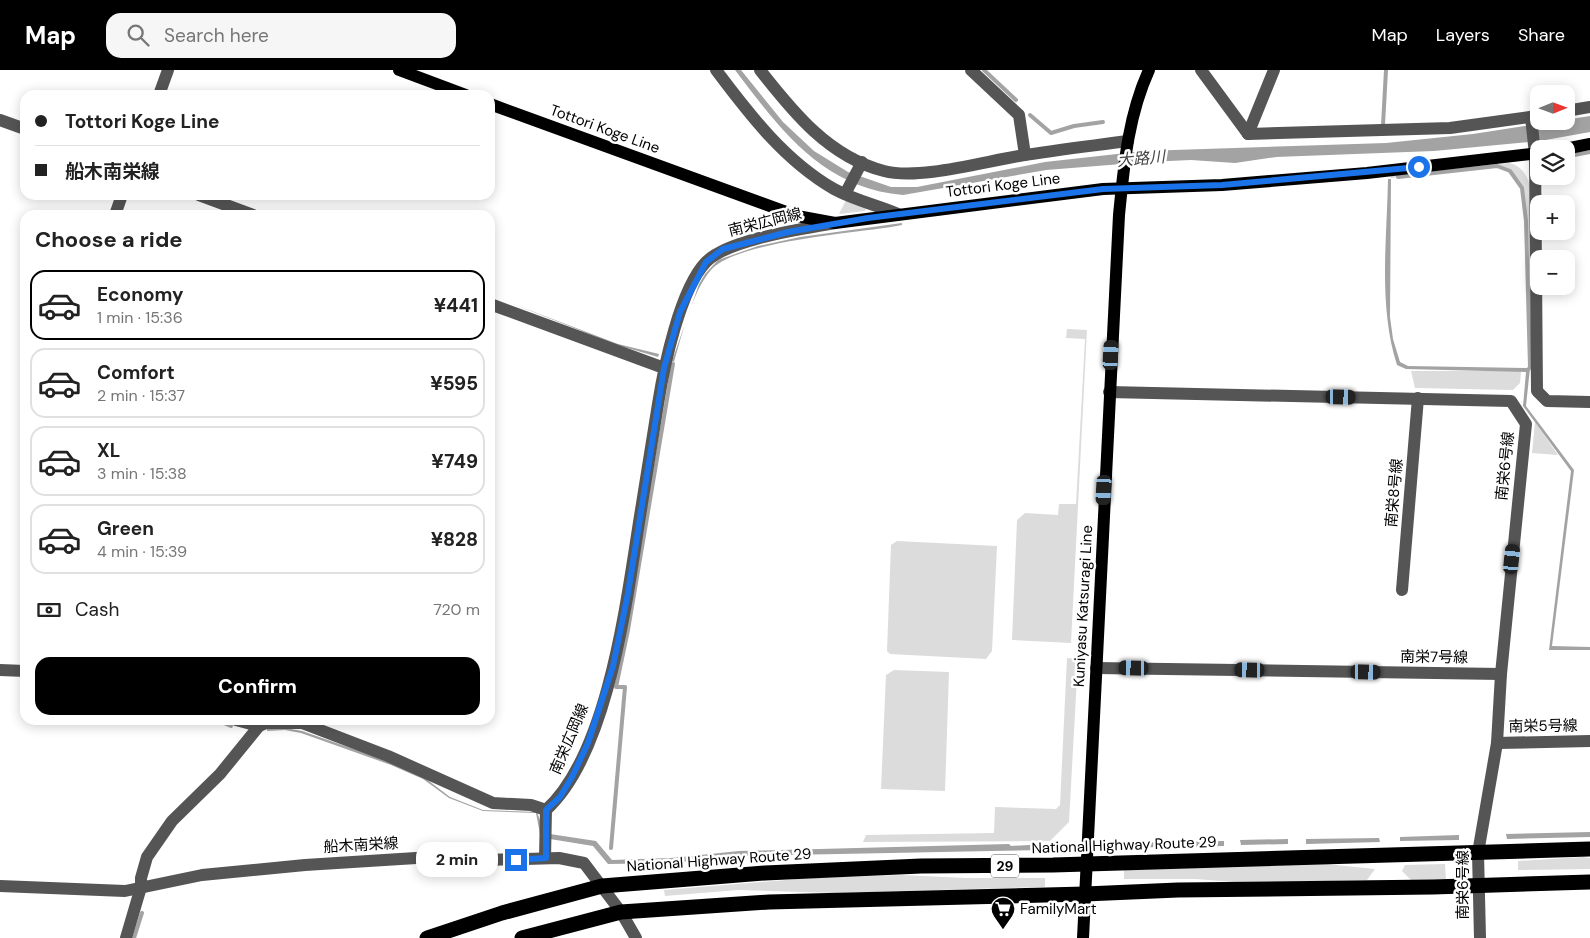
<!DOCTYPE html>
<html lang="en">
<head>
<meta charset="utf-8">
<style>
	:root { --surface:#fff; --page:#f6f6f6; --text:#222; --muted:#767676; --line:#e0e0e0; --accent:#000 }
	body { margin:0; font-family:"DM Sans","Noto Sans JP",sans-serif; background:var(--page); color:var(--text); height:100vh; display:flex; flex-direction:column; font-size:19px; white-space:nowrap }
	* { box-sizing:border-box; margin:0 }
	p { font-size:16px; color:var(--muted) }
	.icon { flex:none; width:28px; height:28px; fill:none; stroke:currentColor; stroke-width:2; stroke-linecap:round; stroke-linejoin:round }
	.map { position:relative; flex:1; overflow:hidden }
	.drawer { position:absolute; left:20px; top:140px; width:475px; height:515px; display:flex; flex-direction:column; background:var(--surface); border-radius:15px; box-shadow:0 2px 12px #0003 }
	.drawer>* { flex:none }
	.guide { position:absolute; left:20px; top:20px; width:475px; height:110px; border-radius:15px; box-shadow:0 2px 12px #0003; display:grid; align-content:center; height:110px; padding:0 15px; background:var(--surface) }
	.needle { width:32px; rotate:89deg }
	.tools { position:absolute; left:1530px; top:15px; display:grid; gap:10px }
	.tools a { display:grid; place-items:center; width:45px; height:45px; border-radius:10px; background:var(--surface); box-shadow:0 2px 12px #0003; font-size:25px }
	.end { position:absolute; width:22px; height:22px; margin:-11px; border:6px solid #1a73e8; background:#fff; box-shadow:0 0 0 2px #fff }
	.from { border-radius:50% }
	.bubble { position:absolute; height:35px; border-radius:15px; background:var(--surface); box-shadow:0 2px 12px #0003; font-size:16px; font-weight:800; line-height:35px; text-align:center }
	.car { position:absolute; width:15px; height:30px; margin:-15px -8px; border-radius:6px; box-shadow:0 0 4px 1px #0007; background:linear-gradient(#222 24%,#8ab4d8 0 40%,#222 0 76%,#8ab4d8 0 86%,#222 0) }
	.guide b { display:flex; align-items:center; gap:18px; height:48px; font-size:19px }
	.guide b+b { border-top:1px solid var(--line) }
	.guide i { width:12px; height:12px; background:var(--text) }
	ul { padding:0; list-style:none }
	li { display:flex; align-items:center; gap:15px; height:70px; margin:0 10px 8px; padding:0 5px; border:2px solid var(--line); border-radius:15px }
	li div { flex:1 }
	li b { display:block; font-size:19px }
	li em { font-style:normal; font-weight:800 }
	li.current { border-color:var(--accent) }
	li>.icon { width:45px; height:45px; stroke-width:1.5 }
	h2 { padding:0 15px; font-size:22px; line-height:60px }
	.pay { display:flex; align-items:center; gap:12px; height:55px; padding:0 15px; font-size:19px }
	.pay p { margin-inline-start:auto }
	.primary-button { display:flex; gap:10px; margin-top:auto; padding:10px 15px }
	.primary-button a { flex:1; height:58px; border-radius:15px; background:var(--accent); color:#fff; font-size:20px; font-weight:800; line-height:58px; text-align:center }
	header { display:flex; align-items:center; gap:30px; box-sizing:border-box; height:70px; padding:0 25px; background:var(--accent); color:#fff }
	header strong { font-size:24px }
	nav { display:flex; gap:28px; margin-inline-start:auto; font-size:18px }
	.search { width:350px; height:45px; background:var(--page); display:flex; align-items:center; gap:12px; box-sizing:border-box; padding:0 18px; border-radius:15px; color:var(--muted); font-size:19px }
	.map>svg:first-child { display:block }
	.green { fill:#dcdcdc }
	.water { fill:#a3a3a3 }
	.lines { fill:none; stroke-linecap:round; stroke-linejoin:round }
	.stream { stroke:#a3a3a3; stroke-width:4 }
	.minor { stroke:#555; stroke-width:12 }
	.major { stroke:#000; stroke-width:12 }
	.highway { stroke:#000; stroke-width:15 }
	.route { stroke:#1a73e8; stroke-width:6 }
	.labels { text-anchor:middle; stroke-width:5; stroke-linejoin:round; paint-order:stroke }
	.shield { fill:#fff; stroke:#4c4c4c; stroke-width:1 }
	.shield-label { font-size:14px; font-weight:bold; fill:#000 }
	.street-label { font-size:15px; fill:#000; stroke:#fff }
	.poi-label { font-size:15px; fill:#000; stroke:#fff; text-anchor:start }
	.water-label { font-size:16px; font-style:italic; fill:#444; stroke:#fff }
</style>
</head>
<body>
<header>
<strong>Map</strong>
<div class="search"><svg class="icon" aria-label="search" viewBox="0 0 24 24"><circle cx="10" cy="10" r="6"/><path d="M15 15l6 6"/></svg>Search here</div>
<nav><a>Map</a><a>Layers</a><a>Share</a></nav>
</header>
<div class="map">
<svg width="1590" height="868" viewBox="0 0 1590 868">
	<rect width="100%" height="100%" fill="#fff"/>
	<g class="green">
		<path d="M1509 93C1523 96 1528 107 1531 120V300L1527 151 1523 118 1510 100 1497 96 1391 108 1390 105Z"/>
		<path d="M846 130 866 138 865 141 839 144Z"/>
		<path d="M1067 259 1087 260 1071 573 1012 570 1017 450 1025 443 1058 445 1059 434H1076L1085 269 1066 268Z"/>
		<path d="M1411 301H1519L1521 302 1520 313 1513 320 1415 318Z"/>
		<path d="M1535 352 1558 385 1532 383Z"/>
		<path d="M897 471 997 476 992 581 986 589 890 584 887 581 891 475Z"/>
		<path d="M1067 588 1078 589 1069 752 1050 771 863 772 866 765 994 763 995 737 1056 739 1060 735Z"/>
		<path d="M894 600 949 602 945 721 881 719 886 605Z"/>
		<path d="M1583 787 1590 788V799L1518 800V791Z"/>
		<path d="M1326 794 1375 799 1367 810 1246 813 1196 809H1124V799Z"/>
		<path d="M1445 794 1446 810 1412 811 1402 801 1405 795Z"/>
		<path d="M902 805 966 808H1045V817L834 823 738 820 665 826 664 820 811 808Z"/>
	</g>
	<g class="water">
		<path d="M735 0H741L783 52 814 81 848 102 891 117H917L1045 92 1144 81 1386 73 1473 64 1590 46V62L1540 71 1434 81 1276 87 1235 93 1191 90 1147 92 1046 100 903 125C822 118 780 59 735 0Z"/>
		<path d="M1388 109H1391L1390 247 1393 269 1400 292 1408 296 1530 298 1526 336 1574 400 1552 576 1590 577V580H1549L1571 401 1523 336 1526 302 1406 299 1397 295C1378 235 1387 170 1388 109Z"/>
		<path d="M902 153V155L891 157C852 163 735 172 711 200 692 222 682 265 674 292L672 291 699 214 705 204 718 190 758 176 800 167Z"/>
		<path d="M490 225 618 274 659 284 658 287 617 275Z"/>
		<path d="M285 658 302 661 391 692 425 708 450 727 483 740 537 742 541 753 540 764 536 743 483 741 449 728 423 709 391 695 301 663 285 660 267 661V659Z"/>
		<path d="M1590 762V767L1507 769 1506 764Z"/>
		<path d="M550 764 596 771 612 790 671 788 739 781 1009 774 1011 776 1046 774 1047 780 741 786 670 793 608 794 593 776 550 769Z"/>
		<path d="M1459 765V770L1400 771V767Z"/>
		<path d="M1379 768 1380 772 1306 774V769Z"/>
		<path d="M1288 769V774L1241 775 1240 770Z"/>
		<path d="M1224 771V776L1173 777V772Z"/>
		<path d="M1160 772V777L1111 778 1110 773Z"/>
	</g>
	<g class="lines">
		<g class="stream">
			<path d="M984 0 1016 30"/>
			<path d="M1030 45 1051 63 1074 56 1103 52"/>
			<path d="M1383 55 1386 0"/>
			<path d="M1569 86 1590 82"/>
			<path d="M1398 107 1497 96 1510 101 1522 118 1526 151 1530 297 1528 300"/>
			<path d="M217 650 231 656"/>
			<path d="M611 778 625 617H616L628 560 673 294"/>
			<path d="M134 868 142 843"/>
		</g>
		<g class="minor">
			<path d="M716 0C749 44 785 91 834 119 854 130 877 135 898 144"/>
			<path d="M760 0C793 42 829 87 884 101 919 110 982 92 1019 86 1055 80 1091 76 1128 71"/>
			<path d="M971 0 1019 45 1025 85"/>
			<path d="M1201 0 1248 64"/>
			<path d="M159 25 168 0"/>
			<path d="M1566 41 1590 37"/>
			<path d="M1531 47 1535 84 1537 321 1547 331 1590 332"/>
			<path d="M0 50 25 59"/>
			<path d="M1248 64 1450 58 1537 46"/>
			<path d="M1248 64 1274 0"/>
			<path d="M845 124 862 92"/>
			<path d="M199 125 253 145"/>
			<path d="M115 145 122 125"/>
			<path d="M490 234 664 298"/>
			<path d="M1109 322 1511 331 1526 354 1501 604 1497 673 1478 783 1480 868"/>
			<path d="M1402 520 1418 328"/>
			<path d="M1096 598 1501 604"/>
			<path d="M0 600 25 601"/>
			<path d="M236 650 259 656"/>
			<path d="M1497 673 1590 671"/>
			<path d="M545 788 546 740"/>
			<path d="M0 816 125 821 202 805 305 795 432 787 486 790 559 788 584 793 621 842 636 868"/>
			<path d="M126 868 141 817V808L147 787 172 751 220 704 259 656 266 653H302L388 686 493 733 531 735 546 740C609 683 627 527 640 446 646 408 652 371 658 334 664 296 680 219 706 192 729 169 803 159 835 153"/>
		</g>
		<g class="major">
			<path d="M399 0 466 25"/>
			<path d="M490 34 797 146 835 153 1103 119 1222 115 1367 103 1539 83"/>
			<path d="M1565 79 1590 74"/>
			<path d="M1083 868 1119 145C1124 95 1128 46 1149 0"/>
		</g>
		<g class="highway">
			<path d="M427 868 502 843 602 816 765 803 921 796 1053 795 1590 779"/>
			<path d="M522 868 621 842 769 832 1085 824 1178 820 1433 817 1590 812"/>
		</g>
	</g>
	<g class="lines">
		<path class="route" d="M516 790 546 788V740L560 727 572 707 588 673 613 596 628 523 664 298 680 242 706 192 723 179 788 162 868 148 1103 119 1222 115 1419 97"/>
	</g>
	<defs>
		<symbol id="supermarket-pin" viewBox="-11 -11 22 30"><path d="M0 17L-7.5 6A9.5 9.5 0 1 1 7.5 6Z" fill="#000" stroke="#fff"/><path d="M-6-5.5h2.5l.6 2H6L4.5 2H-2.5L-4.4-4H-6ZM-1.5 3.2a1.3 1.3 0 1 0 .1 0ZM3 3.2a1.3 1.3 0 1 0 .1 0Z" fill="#fff"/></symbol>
	</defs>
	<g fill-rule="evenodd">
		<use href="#supermarket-pin" x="989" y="825" width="28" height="38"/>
	</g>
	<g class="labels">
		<rect class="shield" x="991" y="784.5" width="28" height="23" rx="4"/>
		<g class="shield-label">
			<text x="1005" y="801">29</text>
		</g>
		<g class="street-label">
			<text transform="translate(605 59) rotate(20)" y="5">Tottori Koge Line</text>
			<text transform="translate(1003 115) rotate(-7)" y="5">Tottori Koge Line</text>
			<text transform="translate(765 152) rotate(-14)" y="5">南栄広岡線</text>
			<text transform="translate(1505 396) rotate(-84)" y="5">南栄6号線</text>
			<text transform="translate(1394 423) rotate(-85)" y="5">南栄8号線</text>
			<text transform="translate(1083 536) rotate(-87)" y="5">Kuniyasu Katsuragi Line</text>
			<text transform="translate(1434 587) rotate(1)" y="5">南栄7号線</text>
			<text transform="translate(1543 656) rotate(-1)" y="5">南栄5号線</text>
			<text transform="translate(569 669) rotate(-67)" y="5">南栄広岡線</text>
			<text transform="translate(361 775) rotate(-3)" y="5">船木南栄線</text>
			<text transform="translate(1124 775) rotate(-2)" y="5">National Highway Route 29</text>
			<text transform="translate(719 790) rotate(-4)" y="5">National Highway Route 29</text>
			<text transform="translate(1463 815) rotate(-90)" y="5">南栄6号線</text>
		</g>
		<g class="poi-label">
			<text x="1020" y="844">FamilyMart</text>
		</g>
		<g class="water-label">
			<text transform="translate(1141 88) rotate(-5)" y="6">大路川</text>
		</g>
	</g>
</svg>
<div class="tools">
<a><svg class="needle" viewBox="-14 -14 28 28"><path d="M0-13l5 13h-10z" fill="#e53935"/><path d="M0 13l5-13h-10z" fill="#767676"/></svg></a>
<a><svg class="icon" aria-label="layers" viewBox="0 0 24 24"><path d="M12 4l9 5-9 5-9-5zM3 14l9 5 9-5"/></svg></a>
<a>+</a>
<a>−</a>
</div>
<i class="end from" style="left:1419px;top:97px"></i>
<i class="end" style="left:516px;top:790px"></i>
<div class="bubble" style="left:416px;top:772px;width:82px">2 min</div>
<i class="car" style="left:1111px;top:285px;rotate:3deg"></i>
<i class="car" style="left:1341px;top:327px;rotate:91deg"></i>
<i class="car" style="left:1104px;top:420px;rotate:183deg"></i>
<i class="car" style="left:1512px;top:489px;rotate:6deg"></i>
<i class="car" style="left:1134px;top:598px;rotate:271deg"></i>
<i class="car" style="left:1250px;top:600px;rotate:271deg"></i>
<i class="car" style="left:1366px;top:602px;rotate:91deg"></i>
<div class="guide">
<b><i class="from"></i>Tottori Koge Line</b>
<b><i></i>船木南栄線</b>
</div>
<section class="drawer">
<h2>Choose a ride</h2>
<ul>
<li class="current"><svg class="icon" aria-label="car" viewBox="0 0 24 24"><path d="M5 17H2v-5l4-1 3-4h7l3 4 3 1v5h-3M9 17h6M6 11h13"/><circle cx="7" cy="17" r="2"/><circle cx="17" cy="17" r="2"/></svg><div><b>Economy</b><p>1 min · 15:36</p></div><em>¥441</em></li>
<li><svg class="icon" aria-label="car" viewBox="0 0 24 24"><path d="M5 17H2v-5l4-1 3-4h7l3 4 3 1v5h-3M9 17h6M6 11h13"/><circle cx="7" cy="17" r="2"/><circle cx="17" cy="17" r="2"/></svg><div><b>Comfort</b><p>2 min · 15:37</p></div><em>¥595</em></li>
<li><svg class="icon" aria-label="car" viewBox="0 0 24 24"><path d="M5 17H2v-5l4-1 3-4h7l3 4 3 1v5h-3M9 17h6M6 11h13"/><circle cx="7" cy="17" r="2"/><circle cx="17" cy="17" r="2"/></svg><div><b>XL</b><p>3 min · 15:38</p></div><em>¥749</em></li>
<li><svg class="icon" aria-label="car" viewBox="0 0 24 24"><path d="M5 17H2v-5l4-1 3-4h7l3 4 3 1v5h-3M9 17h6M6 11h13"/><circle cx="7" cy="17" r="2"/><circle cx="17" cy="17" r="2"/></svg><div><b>Green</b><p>4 min · 15:39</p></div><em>¥828</em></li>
</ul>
<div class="pay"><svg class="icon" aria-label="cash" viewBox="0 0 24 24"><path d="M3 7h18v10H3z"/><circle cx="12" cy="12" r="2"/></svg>Cash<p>720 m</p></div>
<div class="primary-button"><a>Confirm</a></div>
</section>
</div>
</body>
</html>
